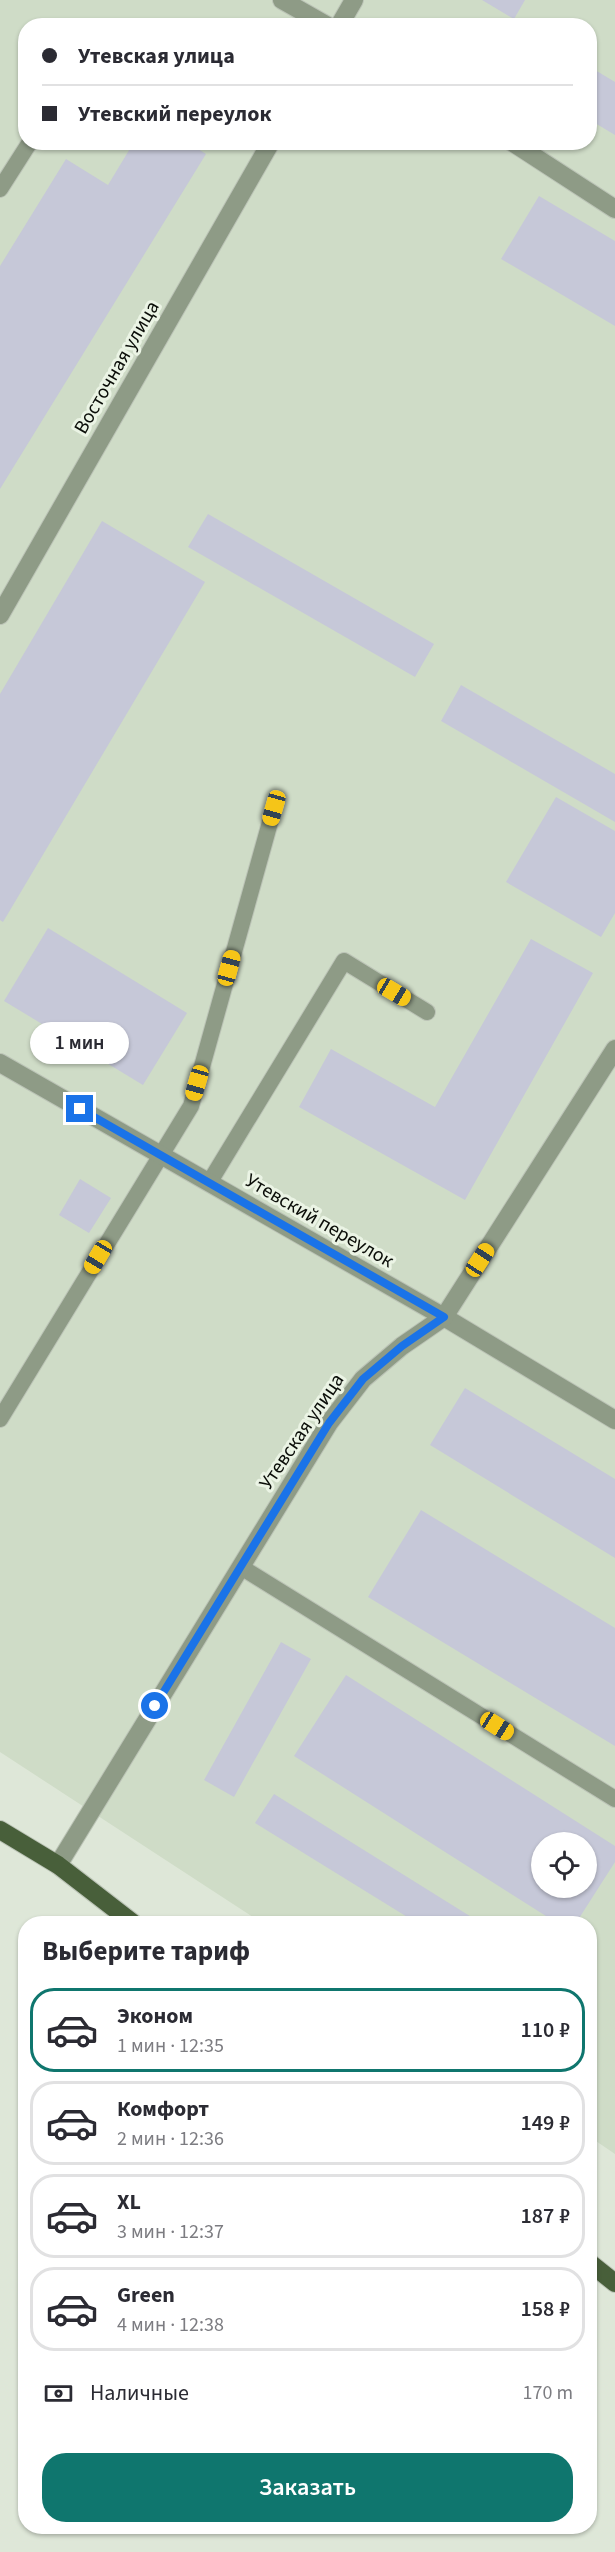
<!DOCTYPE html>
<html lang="ru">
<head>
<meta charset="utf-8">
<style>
	:root { --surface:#fff; --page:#f2f2f3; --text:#2b2b33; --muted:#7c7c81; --line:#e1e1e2; --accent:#0f766e }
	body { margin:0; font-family:"Source Sans 3",sans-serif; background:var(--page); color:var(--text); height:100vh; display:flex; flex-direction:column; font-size:22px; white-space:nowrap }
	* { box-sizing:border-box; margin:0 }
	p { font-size:20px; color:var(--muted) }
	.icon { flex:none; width:33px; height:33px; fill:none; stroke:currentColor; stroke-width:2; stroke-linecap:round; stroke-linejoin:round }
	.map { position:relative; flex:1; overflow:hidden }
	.details { position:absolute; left:18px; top:1916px; width:579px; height:618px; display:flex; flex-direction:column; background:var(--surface); border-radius:24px; box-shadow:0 2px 4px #0004 }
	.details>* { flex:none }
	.guide { position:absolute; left:18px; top:18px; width:579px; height:132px; border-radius:24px; box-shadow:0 2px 4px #0004; display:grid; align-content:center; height:132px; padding:0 24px; background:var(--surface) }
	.controls { position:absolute; left:531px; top:1832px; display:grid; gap:12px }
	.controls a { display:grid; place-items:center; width:66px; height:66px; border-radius:50%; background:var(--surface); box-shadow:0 2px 4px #0004; font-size:30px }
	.end { position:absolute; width:27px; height:27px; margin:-14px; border:8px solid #1a73e8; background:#fff; box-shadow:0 0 0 3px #fff }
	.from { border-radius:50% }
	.bubble { position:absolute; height:42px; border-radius:21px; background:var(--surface); box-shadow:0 2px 4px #0004; font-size:20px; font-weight:600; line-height:42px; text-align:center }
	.car { position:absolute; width:18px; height:36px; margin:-18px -9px; border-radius:8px; box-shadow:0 0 4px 2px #0007; background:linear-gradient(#f5c518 24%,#345 0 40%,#f5c518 0 76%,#345 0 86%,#f5c518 0) }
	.guide b { display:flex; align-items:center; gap:21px; height:57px; font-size:22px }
	.guide b+b { border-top:2px solid var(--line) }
	.guide i { width:15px; height:15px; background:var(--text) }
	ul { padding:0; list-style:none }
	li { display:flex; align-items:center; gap:18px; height:84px; margin:0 12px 9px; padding:0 12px; border:3px solid var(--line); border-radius:24px }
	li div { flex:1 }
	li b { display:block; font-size:22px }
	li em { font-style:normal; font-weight:600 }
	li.current { border-color:var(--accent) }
	li>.icon { width:54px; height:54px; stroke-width:1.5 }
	h2 { padding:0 24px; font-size:27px; line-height:72px }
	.pay { display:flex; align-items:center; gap:15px; height:66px; padding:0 24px; font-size:22px }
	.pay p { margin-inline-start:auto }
	.cta { display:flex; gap:12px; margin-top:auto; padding:12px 24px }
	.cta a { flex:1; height:69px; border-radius:24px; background:var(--accent); color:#fff; font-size:24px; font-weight:600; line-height:69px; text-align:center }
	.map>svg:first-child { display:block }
	.built { fill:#cfdcc7; fill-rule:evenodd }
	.building { fill:#c6c8d8; fill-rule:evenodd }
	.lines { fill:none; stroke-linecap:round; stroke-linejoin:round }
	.lane-casing { stroke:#bcc4b7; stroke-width:18 }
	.street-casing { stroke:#bcc4b7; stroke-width:20 }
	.primary-casing { stroke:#bcc4b7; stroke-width:20 }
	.lane { stroke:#8e9b86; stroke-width:16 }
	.street { stroke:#8e9b86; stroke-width:18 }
	.primary { stroke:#485f3a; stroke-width:18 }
	.route { stroke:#1a73e8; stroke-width:8 }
	.labels { text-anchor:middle; stroke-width:6; stroke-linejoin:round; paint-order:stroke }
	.street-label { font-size:20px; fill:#0a0d08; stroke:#ebf4e5 }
</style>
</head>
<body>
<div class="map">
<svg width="615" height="2552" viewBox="0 0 615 2552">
	<rect width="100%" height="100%" fill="#dee7d8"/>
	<path class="built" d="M0 0H615V2154L590 2137V1923H262L0 1752ZM26 26H590V142H26ZM542 1842H586V1887H542Z"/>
	<g class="building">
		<path d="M482 0H525L514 19Z"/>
		<path d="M590 67 615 82V135L590 120Z"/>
		<path d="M134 142H187L206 154 0 489V266L66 159 108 185Z"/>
		<path d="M539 196 615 241V326L501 259Z"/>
		<path d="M208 514 434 644 415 677 188 547Z"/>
		<path d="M102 521 205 582 3 922 0 920V694Z"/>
		<path d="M461 685 615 774V822L441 721Z"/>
		<path d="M556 797 615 831V913L601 937 506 882Z"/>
		<path d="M48 928 187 1013 143 1085 4 1001Z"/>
		<path d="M531 939 593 973 465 1200 299 1107 331 1049 435 1107Z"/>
		<path d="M80 1179 111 1198 89 1233 59 1215Z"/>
		<path d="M465 1388 615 1479V1558L430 1445Z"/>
		<path d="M421 1510 615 1628V1746L368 1597Z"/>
		<path d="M281 1642 311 1659 234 1797 204 1780Z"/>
		<path d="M346 1675 615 1846V1862L576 1923H557L294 1756ZM542 1842H586V1887H542Z"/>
		<path d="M274 1794 481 1923H417L255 1823Z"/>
	</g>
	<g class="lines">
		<defs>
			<g id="lane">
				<path d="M0 189 30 142"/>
				<path d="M209 1183 344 961 427 1012"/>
				<path d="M0 1419 191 1106 274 808"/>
				<path d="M241 1567 615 1799"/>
			</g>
			<g id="street">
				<path d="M282 0 328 26"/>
				<path d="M339 26 354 0"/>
				<path d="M512 142 615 209"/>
				<path d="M0 615 271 142"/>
				<path d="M0 1063 444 1317 615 1420"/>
				<path d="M58 1865 329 1423 363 1379 402 1346 444 1317 615 1049"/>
			</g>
			<g id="primary">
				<path d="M0 1830 58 1865 133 1923"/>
				<path d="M590 2263 615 2283"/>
			</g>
		</defs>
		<use href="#lane" class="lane-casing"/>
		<use href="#street" class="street-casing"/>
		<use href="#primary" class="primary-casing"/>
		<use href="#lane" class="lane"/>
		<use href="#street" class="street"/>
		<use href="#primary" class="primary"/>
	</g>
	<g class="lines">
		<path class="route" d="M80 1109 444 1317 402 1346 363 1379 329 1423 155 1706"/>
	</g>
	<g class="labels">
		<g class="street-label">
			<text transform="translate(116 367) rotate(-60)" y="7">Восточная улица</text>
			<text transform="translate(320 1220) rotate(30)" y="7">Утевский переулок</text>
			<text transform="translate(301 1431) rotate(-56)" y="7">Утевская улица</text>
		</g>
	</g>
</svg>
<div class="controls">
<a><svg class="icon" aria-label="locate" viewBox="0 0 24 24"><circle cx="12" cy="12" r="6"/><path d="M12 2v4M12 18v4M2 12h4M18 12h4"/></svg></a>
</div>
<i class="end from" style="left:155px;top:1706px"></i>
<i class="end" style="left:80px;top:1109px"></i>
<div class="bubble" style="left:30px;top:1022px;width:99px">1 мин</div>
<i class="car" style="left:274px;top:808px;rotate:196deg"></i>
<i class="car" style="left:229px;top:968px;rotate:15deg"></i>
<i class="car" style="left:394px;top:992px;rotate:121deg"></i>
<i class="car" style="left:197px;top:1083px;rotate:196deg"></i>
<i class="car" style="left:98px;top:1257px;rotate:211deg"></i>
<i class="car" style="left:480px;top:1260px;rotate:33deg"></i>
<i class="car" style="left:497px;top:1726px;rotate:122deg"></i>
<div class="guide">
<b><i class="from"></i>Утевская улица</b>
<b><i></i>Утевский переулок</b>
</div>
<section class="details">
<h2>Выберите тариф</h2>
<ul>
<li class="current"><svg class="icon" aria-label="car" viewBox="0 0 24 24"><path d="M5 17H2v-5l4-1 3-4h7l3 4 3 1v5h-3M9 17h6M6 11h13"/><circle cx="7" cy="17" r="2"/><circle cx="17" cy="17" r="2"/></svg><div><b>Эконом</b><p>1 мин · 12:35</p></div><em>110 ₽</em></li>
<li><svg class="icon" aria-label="car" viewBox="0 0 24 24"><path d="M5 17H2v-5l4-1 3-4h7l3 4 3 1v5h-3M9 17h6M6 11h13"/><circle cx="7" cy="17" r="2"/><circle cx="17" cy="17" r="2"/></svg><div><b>Комфорт</b><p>2 мин · 12:36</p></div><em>149 ₽</em></li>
<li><svg class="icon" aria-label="car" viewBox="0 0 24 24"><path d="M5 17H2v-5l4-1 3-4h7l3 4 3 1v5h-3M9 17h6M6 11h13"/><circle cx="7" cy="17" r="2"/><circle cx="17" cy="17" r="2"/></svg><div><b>XL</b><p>3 мин · 12:37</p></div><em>187 ₽</em></li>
<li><svg class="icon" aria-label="car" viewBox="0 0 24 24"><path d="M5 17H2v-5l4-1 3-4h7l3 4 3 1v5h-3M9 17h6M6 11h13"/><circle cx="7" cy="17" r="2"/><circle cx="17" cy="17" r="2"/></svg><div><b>Green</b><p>4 мин · 12:38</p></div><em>158 ₽</em></li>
</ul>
<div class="pay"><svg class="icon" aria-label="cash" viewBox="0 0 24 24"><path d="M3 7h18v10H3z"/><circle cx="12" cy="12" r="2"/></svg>Наличные<p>170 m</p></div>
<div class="cta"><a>Заказать</a></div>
</section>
</div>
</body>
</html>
